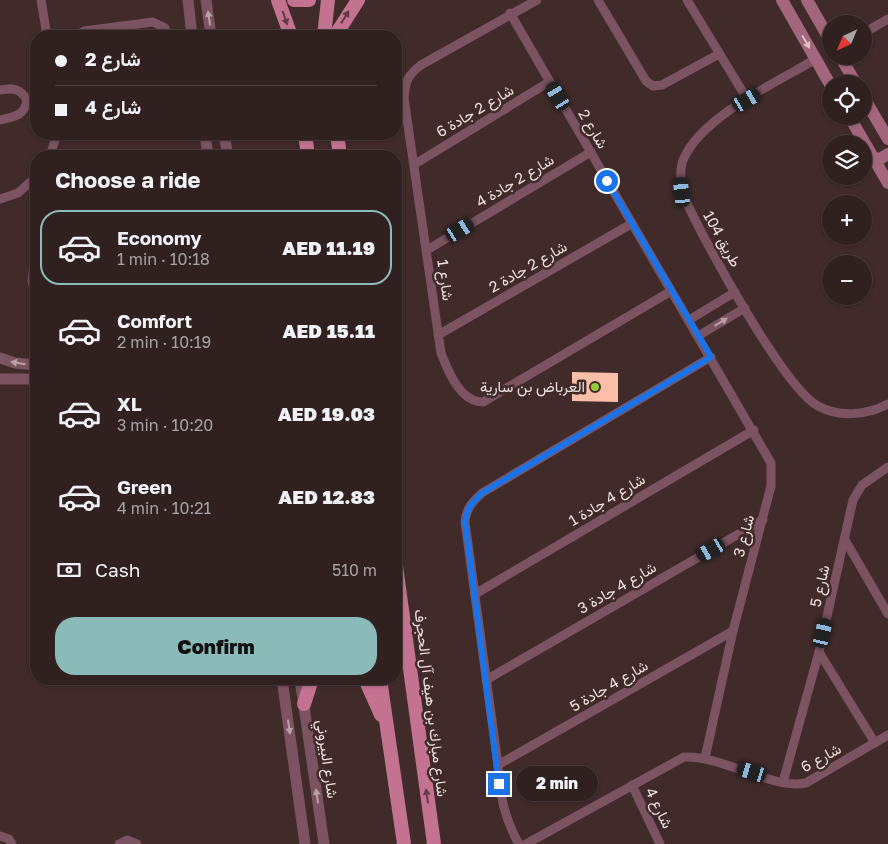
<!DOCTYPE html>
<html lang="en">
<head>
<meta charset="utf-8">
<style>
	:root { --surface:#302020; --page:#382829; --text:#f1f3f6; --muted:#a8a3a5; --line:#4b3e3e; --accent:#8bbbb9 }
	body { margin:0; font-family:"Golos Text",Vazirmatn,sans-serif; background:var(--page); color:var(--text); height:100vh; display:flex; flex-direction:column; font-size:19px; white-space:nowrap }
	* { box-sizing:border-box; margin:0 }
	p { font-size:16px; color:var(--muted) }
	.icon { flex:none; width:28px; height:28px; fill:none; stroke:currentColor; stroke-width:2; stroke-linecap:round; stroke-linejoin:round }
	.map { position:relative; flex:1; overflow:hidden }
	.panel { position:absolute; left:30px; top:150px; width:372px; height:535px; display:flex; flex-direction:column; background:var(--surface); border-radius:20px; box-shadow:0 1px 4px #0004,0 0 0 1px var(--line) }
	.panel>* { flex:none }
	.hud { position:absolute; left:30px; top:30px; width:372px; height:110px; border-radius:20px; box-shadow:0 1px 4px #0004,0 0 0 1px var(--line); display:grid; align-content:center; height:110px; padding:0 25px; background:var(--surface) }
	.needle { width:32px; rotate:224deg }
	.fabs { position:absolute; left:822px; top:15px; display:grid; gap:10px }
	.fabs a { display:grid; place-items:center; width:50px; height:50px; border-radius:50%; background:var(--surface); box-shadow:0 1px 4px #0004,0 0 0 1px var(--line); font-size:25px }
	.end { position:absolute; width:22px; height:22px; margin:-11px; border:6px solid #1a73e8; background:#fff; box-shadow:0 0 0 2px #fff }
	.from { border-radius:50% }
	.bubble { position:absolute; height:35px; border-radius:18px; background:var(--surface); box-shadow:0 1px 4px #0004,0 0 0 1px var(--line); font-size:16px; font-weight:800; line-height:35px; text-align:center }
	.car { position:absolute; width:15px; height:30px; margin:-15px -8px; border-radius:6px; box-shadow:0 0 4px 1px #0007; background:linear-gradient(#222 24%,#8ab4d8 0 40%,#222 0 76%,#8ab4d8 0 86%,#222 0) }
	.hud b { display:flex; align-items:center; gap:18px; height:48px; font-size:19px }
	.hud b+b { border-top:1px solid var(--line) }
	.hud i { width:12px; height:12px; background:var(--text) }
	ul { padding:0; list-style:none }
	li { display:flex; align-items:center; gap:15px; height:75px; margin:0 10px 8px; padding:0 15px; border:2px solid transparent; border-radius:20px }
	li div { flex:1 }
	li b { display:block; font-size:19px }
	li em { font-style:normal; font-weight:800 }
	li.selected { border-color:var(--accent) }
	li>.icon { width:45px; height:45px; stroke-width:1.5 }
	h2 { padding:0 25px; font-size:22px; line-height:60px }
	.pay { display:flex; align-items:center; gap:12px; height:55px; padding:0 25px; font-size:19px }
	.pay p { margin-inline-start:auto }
	.button { display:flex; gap:10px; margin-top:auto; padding:10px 25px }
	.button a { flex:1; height:58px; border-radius:20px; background:var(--accent); color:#111; font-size:20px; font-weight:800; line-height:58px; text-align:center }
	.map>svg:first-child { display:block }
	.building { fill:#fabea9 }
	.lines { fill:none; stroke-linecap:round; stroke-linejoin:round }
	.minor { stroke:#7b5361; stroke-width:9 }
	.tertiary { stroke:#7b5361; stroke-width:11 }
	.secondary { stroke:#a4667c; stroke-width:12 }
	.primary { stroke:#c37390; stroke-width:14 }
	.oneway { fill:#613c44 }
	.oneway2 { fill:#bba1a6 }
	.oneway3 { fill:#dcc2c6 }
	.route { stroke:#1a73e8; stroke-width:6 }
	.poi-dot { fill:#98cb37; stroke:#402a2a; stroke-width:2 }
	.labels { text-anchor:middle; stroke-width:5; stroke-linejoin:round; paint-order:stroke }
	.street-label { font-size:15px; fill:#efe0df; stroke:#402a2a }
	.poi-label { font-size:15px; fill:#efe0df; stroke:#402a2a; text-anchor:end }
</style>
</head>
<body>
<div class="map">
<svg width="888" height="844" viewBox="0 0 888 844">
	<rect width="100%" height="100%" fill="#402a2a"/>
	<path class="building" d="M572 372 618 373V402L572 401Z"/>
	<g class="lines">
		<g class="minor">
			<path d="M41 0 47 36"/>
			<path d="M537 0 421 65C408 75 405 81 404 98L441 353C448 371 460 402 483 402L671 291"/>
			<path d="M598 0 646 81 653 86 662 85 719 54"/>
			<path d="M687 0 747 99"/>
			<path d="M510 13 771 463V486L733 631 705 758"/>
			<path d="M864 33 888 19"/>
			<path d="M77 36 84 31 153 22 165 28 167 36"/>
			<path d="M816 59C777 82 703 116 684 158 679 168 681 181 682 192 699 233 784 388 818 406 840 418 867 415 888 404"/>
			<path d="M0 90C13 88 20 88 27 100 25 116 13 117 0 120"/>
			<path d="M50 156 57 134"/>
			<path d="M415 164 549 82"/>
			<path d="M0 199 18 193 36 177"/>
			<path d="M36 249 32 281 36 296"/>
			<path d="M427 250 591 152"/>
			<path d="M689 320 735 292"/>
			<path d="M438 335 631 224"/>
			<path d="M698 336 745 308"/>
			<path d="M845 540 888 614"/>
			<path d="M475 594 754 430"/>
			<path d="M819 652 875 743"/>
			<path d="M486 680 763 520"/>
			<path d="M498 765 733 631"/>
			<path d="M783 782 819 652 853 500 862 485 888 467"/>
			<path d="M632 785 660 844"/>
			<path d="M0 836 9 839 12 844"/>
			<path d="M119 844 127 840 137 844"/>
			<path d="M519 844C504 818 500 795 498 765L465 522C466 509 472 502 482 493L711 357"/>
			<path d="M526 844 684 757C722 755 773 790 806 783L888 735"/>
		</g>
		<g class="tertiary">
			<path d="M188 0 192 36"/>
			<path d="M206 0 211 36"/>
			<path d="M205 134 208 156"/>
			<path d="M224 134 228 156"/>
			<path d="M0 358 15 363 36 365"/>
			<path d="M0 379H36"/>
			<path d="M282 679 305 844"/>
			<path d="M300 679 324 844"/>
		</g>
		<g class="secondary">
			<path d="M782 0 831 86"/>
			<path d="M807 0 831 42"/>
			<path d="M840 56 856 84"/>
			<path d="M864 98 888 139"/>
			<path d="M849 116 888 183"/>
			<path d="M874 158 880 159 888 154"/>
		</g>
		<g class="primary">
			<path d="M278 0 291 36"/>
			<path d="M294 0H309"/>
			<path d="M324 36 328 0"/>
			<path d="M335 36 358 0"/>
			<path d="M305 134 308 156"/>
			<path d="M337 134 340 156"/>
			<path d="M396 566 434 844"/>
			<path d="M365 679 381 715"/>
			<path d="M380 679 404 844"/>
			<path d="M304 704 312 679"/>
		</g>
	</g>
	<defs><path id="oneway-solid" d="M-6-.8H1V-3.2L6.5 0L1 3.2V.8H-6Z" transform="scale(1.25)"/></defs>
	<g class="oneway">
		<use href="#oneway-solid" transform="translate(345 17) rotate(-58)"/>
		<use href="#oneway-solid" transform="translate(285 18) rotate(71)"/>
		<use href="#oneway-solid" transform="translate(427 796) rotate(-98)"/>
	</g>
	<g class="oneway2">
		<use href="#oneway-solid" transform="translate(209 18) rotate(-98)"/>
		<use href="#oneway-solid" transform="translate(721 322) rotate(-31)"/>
		<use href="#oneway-solid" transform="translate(18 363) rotate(-171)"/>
		<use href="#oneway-solid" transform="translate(289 727) rotate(82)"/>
		<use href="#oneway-solid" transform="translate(317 796) rotate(-98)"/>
	</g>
	<use class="oneway3" href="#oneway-solid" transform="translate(806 42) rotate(60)"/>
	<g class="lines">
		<path class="route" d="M499 784 465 522C466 508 473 502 482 493L711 357 607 181"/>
	</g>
	<circle class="poi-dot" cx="595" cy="387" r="5"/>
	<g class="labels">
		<g class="street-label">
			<text transform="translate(475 111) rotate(-31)" y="5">شارع 2 جادة 6</text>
			<text transform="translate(593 129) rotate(59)" y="5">شارع 2</text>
			<text transform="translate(515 181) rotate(-31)" y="5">شارع 2 جادة 4</text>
			<text transform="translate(722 239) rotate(61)" y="5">طريق 104</text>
			<text transform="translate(528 267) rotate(-30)" y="5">شارع 2 جادة 2</text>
			<text transform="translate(445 280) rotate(82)" y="5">شارع 1</text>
			<text transform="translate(607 500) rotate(-31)" y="5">شارع 4 جادة 1</text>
			<text transform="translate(744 536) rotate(-75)" y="5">شارع 3</text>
			<text transform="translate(820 586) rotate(-77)" y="5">شارع 5</text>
			<text transform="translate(617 588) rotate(-30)" y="5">شارع 4 جادة 3</text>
			<text transform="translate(609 686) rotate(-30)" y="5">شارع 4 جادة 5</text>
			<text transform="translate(431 703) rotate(83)" y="5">شارع مبارك بن هيف آل الحجرف</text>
			<text transform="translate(821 758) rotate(-29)" y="5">شارع 6</text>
			<text transform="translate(327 759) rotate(82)" y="5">شارع البيروني</text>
			<text transform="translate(659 808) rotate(64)" y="5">شارع 4</text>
		</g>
		<g class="poi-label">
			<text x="585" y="392">العرباض بن سارية</text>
		</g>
	</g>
</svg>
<div class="fabs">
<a><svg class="needle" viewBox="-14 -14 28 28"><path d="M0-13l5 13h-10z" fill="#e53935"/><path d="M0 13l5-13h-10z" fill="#a8a3a5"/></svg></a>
<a><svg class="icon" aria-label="locate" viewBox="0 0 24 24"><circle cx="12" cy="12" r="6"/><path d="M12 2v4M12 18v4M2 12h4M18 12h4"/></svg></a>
<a><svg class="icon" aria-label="layers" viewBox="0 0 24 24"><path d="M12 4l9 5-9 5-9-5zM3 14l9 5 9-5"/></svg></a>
<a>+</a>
<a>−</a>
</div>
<i class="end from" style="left:607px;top:181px"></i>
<i class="end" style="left:499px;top:784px"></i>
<div class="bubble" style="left:516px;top:766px;width:82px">2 min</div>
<i class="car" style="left:558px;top:96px;rotate:329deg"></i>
<i class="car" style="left:747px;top:100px;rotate:60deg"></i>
<i class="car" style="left:682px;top:192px;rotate:354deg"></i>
<i class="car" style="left:460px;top:230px;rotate:59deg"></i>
<i class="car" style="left:711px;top:550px;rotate:240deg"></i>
<i class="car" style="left:823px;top:633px;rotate:13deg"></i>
<i class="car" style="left:752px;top:772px;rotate:287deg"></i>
<div class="hud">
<b><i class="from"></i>شارع 2</b>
<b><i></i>شارع 4</b>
</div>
<section class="panel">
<h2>Choose a ride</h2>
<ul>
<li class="selected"><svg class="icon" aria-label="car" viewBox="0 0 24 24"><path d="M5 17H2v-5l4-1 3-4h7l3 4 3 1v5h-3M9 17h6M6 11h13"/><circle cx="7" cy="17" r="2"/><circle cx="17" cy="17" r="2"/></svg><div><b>Economy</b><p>1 min · 10:18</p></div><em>AED 11.19</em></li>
<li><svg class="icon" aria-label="car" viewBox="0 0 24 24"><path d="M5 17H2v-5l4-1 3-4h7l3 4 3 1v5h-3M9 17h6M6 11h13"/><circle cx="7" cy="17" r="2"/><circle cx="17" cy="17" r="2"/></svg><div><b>Comfort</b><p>2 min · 10:19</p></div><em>AED 15.11</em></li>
<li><svg class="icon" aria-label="car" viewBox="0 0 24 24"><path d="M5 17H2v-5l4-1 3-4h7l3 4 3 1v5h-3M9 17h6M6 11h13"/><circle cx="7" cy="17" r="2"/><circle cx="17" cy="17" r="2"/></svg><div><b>XL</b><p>3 min · 10:20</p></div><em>AED 19.03</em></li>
<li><svg class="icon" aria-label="car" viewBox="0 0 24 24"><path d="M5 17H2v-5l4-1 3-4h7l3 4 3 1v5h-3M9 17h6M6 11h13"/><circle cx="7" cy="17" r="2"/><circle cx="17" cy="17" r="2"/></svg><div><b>Green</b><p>4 min · 10:21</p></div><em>AED 12.83</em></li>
</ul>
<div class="pay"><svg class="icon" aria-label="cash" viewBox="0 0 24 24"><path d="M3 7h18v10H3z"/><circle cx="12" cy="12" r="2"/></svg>Cash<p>510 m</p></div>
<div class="button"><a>Confirm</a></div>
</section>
</div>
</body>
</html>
